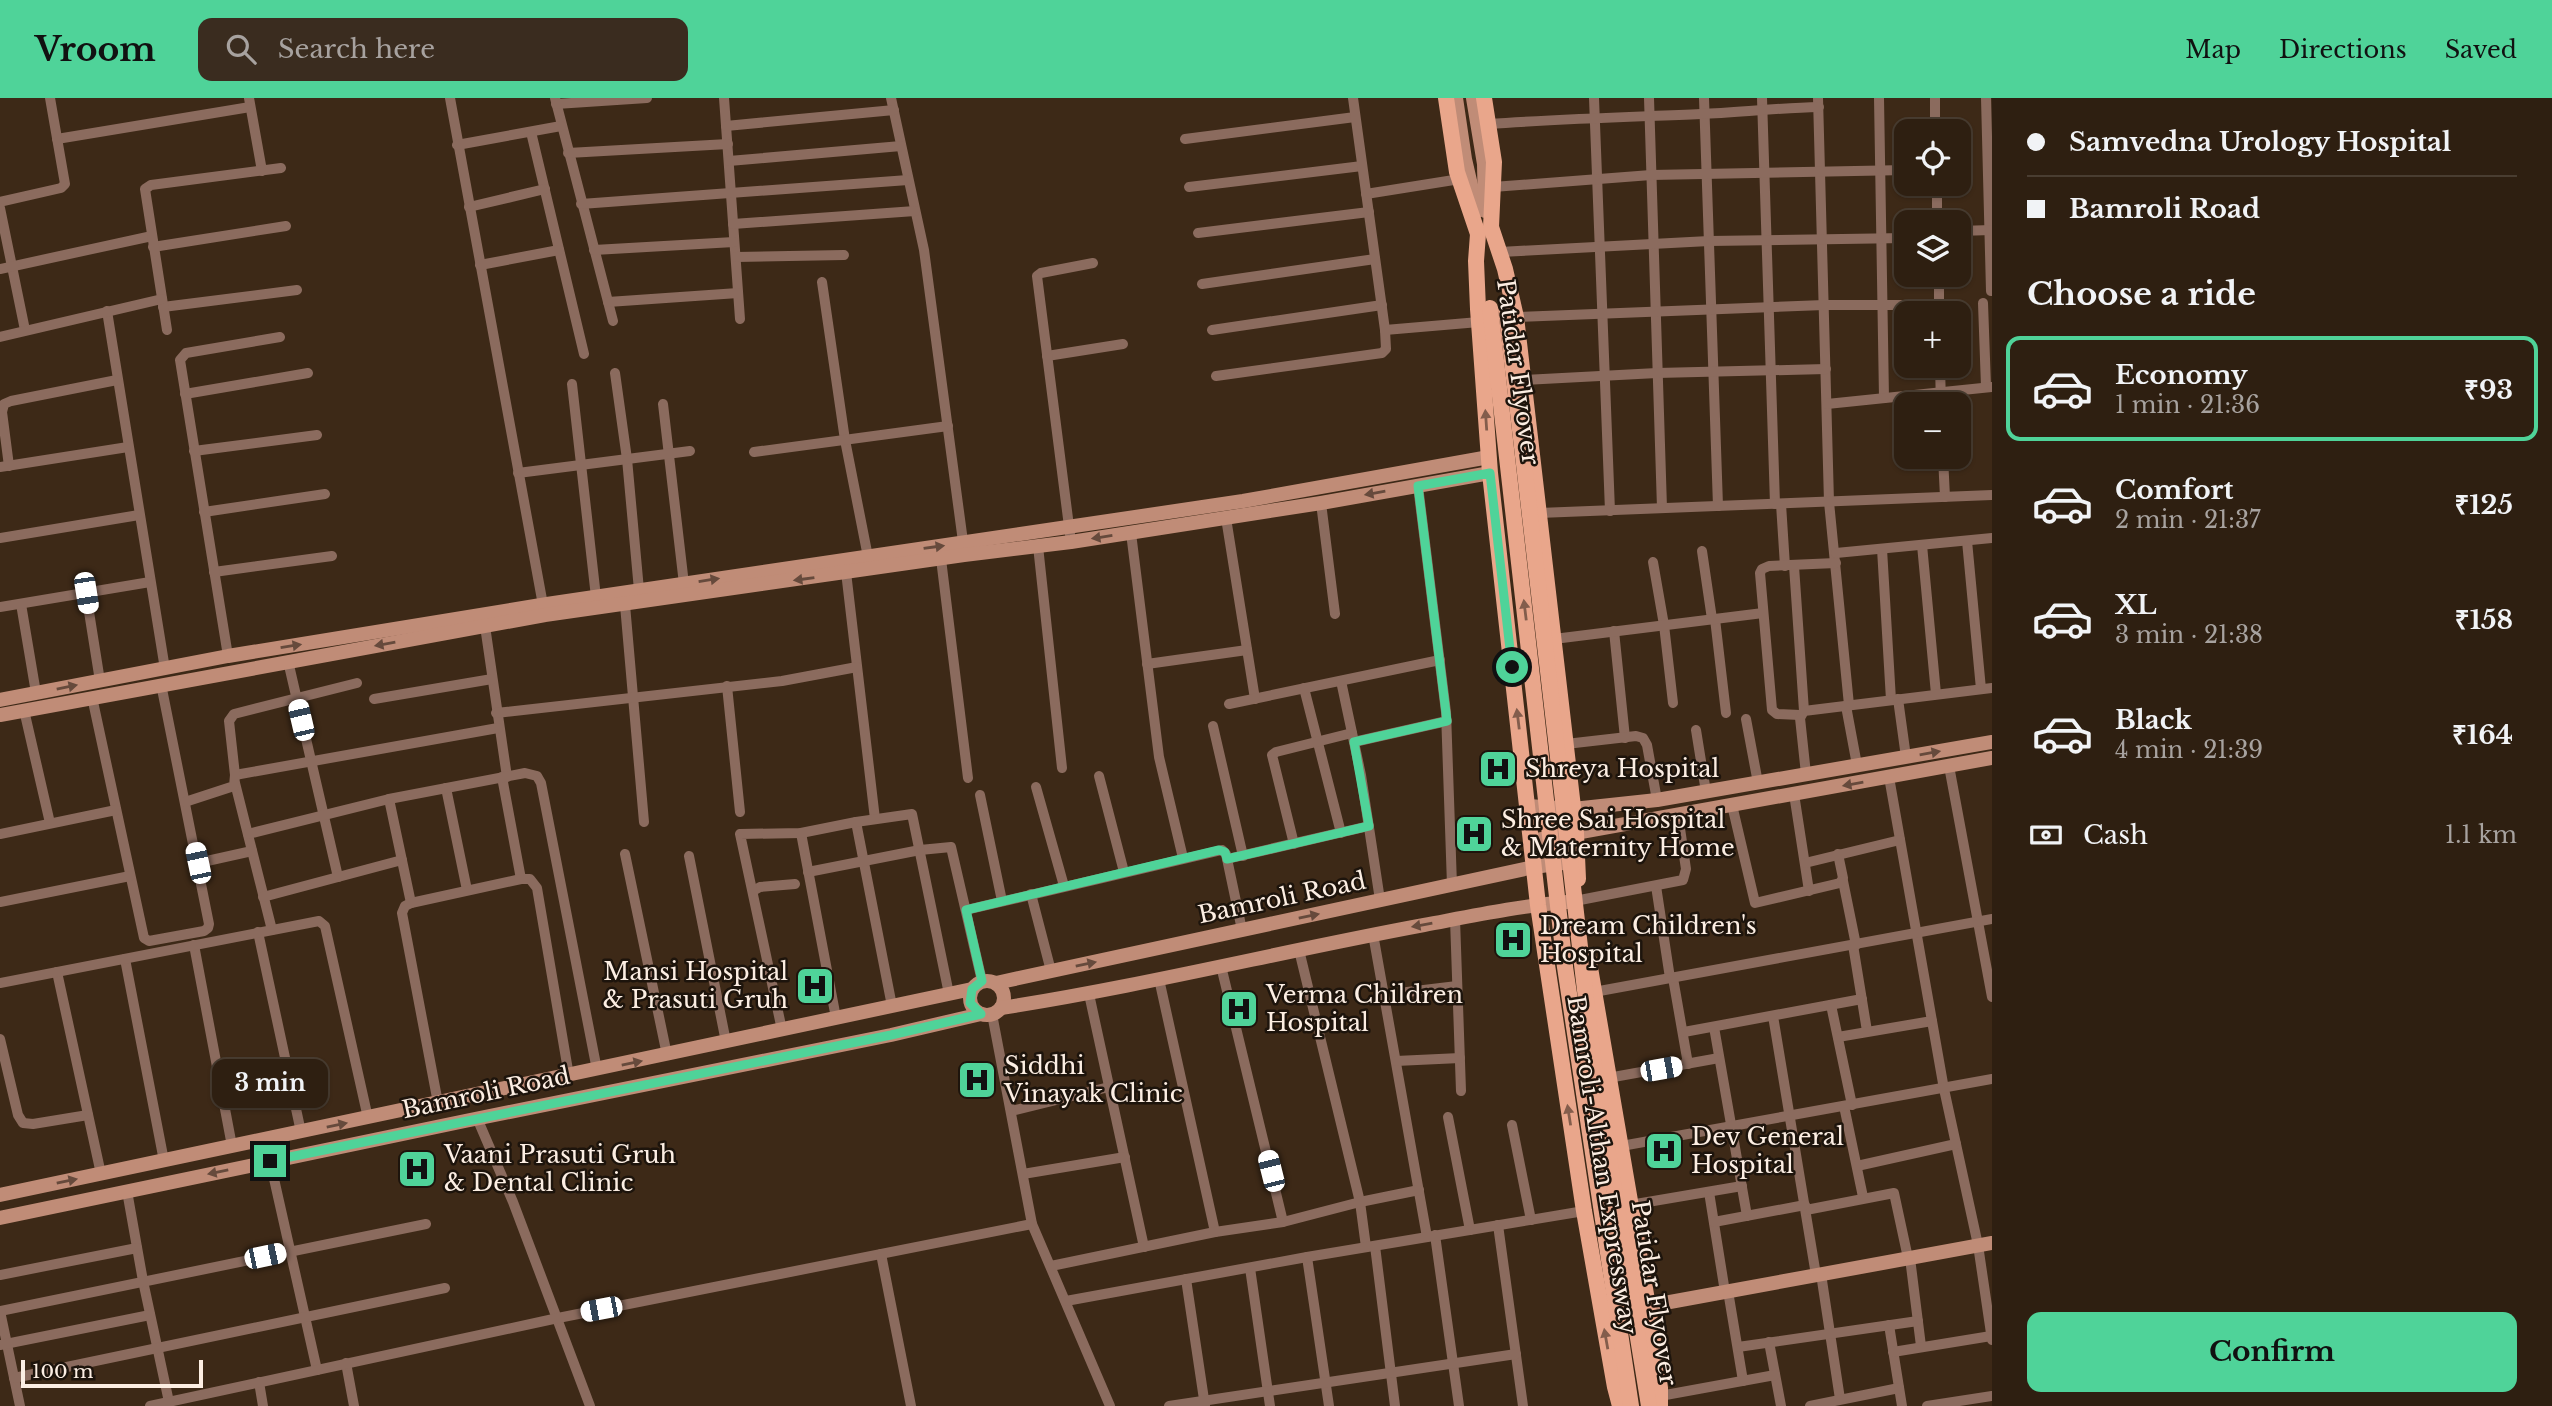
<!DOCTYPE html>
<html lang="en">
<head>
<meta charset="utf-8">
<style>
	:root { --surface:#2e1f11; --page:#3a2c1f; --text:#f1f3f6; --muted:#a7a29f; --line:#493d31; --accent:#4fd399 }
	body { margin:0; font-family:"Libre Baskerville",serif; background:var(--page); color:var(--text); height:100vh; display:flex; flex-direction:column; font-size:26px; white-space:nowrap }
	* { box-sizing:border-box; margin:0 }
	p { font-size:23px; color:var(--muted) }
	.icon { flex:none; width:38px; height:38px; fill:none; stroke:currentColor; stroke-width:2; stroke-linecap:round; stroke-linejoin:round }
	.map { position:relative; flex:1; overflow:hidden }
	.sheet { display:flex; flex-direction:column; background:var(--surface); width:560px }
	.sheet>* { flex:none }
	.banner { display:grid; align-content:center; height:154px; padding:0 35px; background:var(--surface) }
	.buttons { position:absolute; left:1894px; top:21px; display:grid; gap:14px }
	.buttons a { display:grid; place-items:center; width:77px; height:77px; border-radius:14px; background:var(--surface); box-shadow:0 2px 5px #0004,0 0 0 2px var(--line); font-size:35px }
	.scale { position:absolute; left:21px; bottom:18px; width:182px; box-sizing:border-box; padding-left:7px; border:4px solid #fceee3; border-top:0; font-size:19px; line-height:24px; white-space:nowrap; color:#fceee3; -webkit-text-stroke:5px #1d140c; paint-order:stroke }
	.end { position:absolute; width:32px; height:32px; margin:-16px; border:9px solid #4fd399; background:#111; box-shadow:0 0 0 4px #111 }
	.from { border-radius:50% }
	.bubble { position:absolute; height:49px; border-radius:14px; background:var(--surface); box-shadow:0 2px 5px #0004,0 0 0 2px var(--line); font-size:23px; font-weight:700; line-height:49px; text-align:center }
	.car { position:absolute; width:21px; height:42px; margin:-21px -10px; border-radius:9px; box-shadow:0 0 5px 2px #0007; background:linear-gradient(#fff 24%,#345 0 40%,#fff 0 76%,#345 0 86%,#fff 0) }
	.banner b { display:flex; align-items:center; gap:24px; height:66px; font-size:26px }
	.banner b+b { border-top:2px solid var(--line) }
	.banner i { width:18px; height:18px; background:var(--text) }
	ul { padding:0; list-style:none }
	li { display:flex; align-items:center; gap:21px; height:105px; margin:0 14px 10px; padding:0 21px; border:4px solid transparent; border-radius:14px }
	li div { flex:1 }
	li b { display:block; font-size:26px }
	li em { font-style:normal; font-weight:700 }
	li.on { border-color:var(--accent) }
	li>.icon { width:63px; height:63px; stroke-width:1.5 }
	h2 { padding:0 35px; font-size:32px; line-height:84px }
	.pay { display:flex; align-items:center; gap:18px; height:77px; padding:0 35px; font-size:26px }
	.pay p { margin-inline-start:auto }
	.cta { display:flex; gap:14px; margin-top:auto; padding:14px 35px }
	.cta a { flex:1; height:80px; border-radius:14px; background:var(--accent); color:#111; font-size:28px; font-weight:700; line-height:80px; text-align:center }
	header { display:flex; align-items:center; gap:42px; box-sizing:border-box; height:98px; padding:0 35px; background:var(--accent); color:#111 }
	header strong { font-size:33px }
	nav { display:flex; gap:38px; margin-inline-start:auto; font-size:24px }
	.search { width:490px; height:63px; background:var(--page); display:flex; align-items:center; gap:18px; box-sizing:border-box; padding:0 24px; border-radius:14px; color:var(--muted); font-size:26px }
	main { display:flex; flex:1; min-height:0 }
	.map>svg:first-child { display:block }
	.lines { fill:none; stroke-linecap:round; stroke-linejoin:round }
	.street { stroke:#8b6b5e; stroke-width:10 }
	.secondary { stroke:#c08c77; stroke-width:14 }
	.primary { stroke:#e9a68b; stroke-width:16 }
	.primary-bridge { stroke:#e9a68b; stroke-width:16 }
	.oneway { fill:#835d4c }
	.oneway2 { fill:#664a3c }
	.route { stroke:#4fd399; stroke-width:9 }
	.labels { text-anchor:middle; stroke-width:5; stroke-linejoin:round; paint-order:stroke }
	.street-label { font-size:24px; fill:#fceee3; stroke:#1d140c }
	.poi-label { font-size:24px; fill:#fceee3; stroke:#1d140c; text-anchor:start }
</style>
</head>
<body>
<header>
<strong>Vroom</strong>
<div class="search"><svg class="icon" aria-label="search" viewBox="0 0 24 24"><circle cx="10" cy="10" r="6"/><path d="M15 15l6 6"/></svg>Search here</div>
<nav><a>Map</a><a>Directions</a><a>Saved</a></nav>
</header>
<main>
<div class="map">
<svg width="1992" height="1308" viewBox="0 0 1992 1308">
	<rect width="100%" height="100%" fill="#3d2917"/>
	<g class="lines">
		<g class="street">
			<path d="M249 0 262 73"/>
			<path d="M450 0 543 507"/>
			<path d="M555 0 613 223"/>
			<path d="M724 0 740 221"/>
			<path d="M891 0 924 152 964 451"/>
			<path d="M1594 0 1610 413"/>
			<path d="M1649 0 1662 410"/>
			<path d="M1704 0 1718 408"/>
			<path d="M1762 0 1775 406"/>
			<path d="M1818 0 1829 404 1849 607"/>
			<path d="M1879 0 1884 300"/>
			<path d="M1935 0V33"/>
			<path d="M1986 0 1991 193"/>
			<path d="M556 6 647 0"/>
			<path d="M1488 26C1559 21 1630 19 1701 16 1741 14 1779 10 1819 9"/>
			<path d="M726 28 894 12"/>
			<path d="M531 34 584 256"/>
			<path d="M57 41 250 9"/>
			<path d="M1185 41 1355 19"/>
			<path d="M457 47 561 28"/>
			<path d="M568 55 728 46"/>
			<path d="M729 63 901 48"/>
			<path d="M1937 86V124"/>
			<path d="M1189 89 1362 68"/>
			<path d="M1493 89 1651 77 1906 72"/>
			<path d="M1366 96 1460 81"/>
			<path d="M0 104 61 90 65 86 50 0"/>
			<path d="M581 106 908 82"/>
			<path d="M469 109 545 91"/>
			<path d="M0 110 25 232"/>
			<path d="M733 126 915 113"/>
			<path d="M1958 133 1992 132"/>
			<path d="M1198 135 1369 114"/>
			<path d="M153 149 286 128"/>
			<path d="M594 152 734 144"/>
			<path d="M1500 154 1709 143 1906 140"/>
			<path d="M736 159 844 157"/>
			<path d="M480 167 559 152"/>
			<path d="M0 171 152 138"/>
			<path d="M1939 177V215"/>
			<path d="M822 184 845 342 869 464"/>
			<path d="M1202 186 1375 161"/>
			<path d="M608 204 738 195"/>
			<path d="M1983 205 1986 289"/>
			<path d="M163 209 297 192"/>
			<path d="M107 213 165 571"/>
			<path d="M1516 219 1824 207H1939"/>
			<path d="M167 232 145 91 151 87 281 70"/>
			<path d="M1212 232 1382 207"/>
			<path d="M1385 232 1479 224"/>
			<path d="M0 239 162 201"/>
			<path d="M1047 258 1123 246"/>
			<path d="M1940 268 1941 306"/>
			<path d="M615 275 627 361 639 492"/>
			<path d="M1216 278 1382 255 1386 251 1385 232 1353 0"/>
			<path d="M1523 282 1657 275 1826 271"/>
			<path d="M572 286 596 499"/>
			<path d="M185 296 308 275"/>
			<path d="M663 306 684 486"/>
			<path d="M1827 306 1992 289"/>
			<path d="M194 353 317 337"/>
			<path d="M754 354 948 328"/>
			<path d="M1943 359 1945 399"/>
			<path d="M9 368 2 314 4 306 11 303 117 282"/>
			<path d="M0 369 128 349"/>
			<path d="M518 375 690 353"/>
			<path d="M1418 388 1446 614 1452 787"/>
			<path d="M1321 405 1335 516"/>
			<path d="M1781 406 1785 468"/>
			<path d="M204 414 325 396"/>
			<path d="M1539 415 1992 397"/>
			<path d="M1226 420 1255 601"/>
			<path d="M1131 435 1159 659 1183 760"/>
			<path d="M0 440 139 417"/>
			<path d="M1967 443 1981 591"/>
			<path d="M1071 444 1037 178 1041 175 1093 165"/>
			<path d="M1922 447 1936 596"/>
			<path d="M1038 448 1062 670"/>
			<path d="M1882 451 1891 602"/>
			<path d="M1702 453 1712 521"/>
			<path d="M1836 455 1992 440"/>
			<path d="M941 461 968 680"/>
			<path d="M1653 464 1664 527 1673 605"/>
			<path d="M1794 468 1804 613"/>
			<path d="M214 474 332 458"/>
			<path d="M846 474 875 721"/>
			<path d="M86 495 100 583"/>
			<path d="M21 506 36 595"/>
			<path d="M625 507 644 724"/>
			<path d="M0 509 150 484"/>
			<path d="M1715 521 1726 615"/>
			<path d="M485 528 507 679"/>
			<path d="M1614 533 1625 640"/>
			<path d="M1554 541 1763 515"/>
			<path d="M228 558 180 262 186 255 192 254 280 239"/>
			<path d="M288 563 338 779"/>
			<path d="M1147 566 1247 552"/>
			<path d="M1341 583 1361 677 1380 802"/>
			<path d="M727 588 740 714"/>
			<path d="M1304 590 1341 735"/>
			<path d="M92 599 144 840 149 843 204 833 208 830 209 826 161 586"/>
			<path d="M374 601 492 581"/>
			<path d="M1898 601 1906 659"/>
			<path d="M1229 606 1440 562"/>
			<path d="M1846 608 1857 667"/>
			<path d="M24 612 50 725"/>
			<path d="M496 615 782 583 857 569"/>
			<path d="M1800 617 1777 616 1772 612 1760 475 1762 471 1769 468 1836 465"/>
			<path d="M1746 621 1758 685"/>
			<path d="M1213 628 1243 758"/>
			<path d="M1696 632 1706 694"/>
			<path d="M1354 644 1447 623"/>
			<path d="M1566 646 1636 638 1643 640 1647 647 1657 702"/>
			<path d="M1949 668 1992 899"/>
			<path d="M1806 676 1800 620 1804 613 1992 590"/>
			<path d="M235 677 498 630"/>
			<path d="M1099 678 1124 774"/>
			<path d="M502 679 521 781"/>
			<path d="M1889 679 1944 991 1978 1147 1992 1242"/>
			<path d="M235 685 272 832"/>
			<path d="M1036 689 1064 788"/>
			<path d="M446 690 467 792"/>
			<path d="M1794 696 1809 793"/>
			<path d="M980 697 1002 803"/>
			<path d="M389 701 411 805"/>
			<path d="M185 704 234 688 235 677 229 623 234 616 357 585"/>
			<path d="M1732 707 1755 805 1840 785 1843 780 1838 756"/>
			<path d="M856 724 892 908"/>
			<path d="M801 735 836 920"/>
			<path d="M0 736 116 712"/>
			<path d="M248 736 389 701 525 675 537 678 541 685 597 972"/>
			<path d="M1294 746 1272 657 1276 654 1352 635"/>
			<path d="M625 756 667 957"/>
			<path d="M689 758 726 944"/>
			<path d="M1227 761 1369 728"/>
			<path d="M198 765 252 753"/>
			<path d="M1805 765 1900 742"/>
			<path d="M808 774 920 752 951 749 982 883"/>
			<path d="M1843 783 1856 847"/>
			<path d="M1656 788 1670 880"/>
			<path d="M753 793 760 789 795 786"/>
			<path d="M1031 796 1051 873"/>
			<path d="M263 799 402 762"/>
			<path d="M1580 802 1683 782 1686 771 1678 717"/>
			<path d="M0 804 130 778"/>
			<path d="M966 812 1222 752 1226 756 1242 832"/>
			<path d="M1455 821 1461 993"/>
			<path d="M258 834 301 1034"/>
			<path d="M1373 836 1427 1139"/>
			<path d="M194 847 232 1048"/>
			<path d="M1853 847 1867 933"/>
			<path d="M1299 852 1360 1104 1366 1149"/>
			<path d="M125 861 164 1063"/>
			<path d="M1221 868 1283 1124"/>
			<path d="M57 874 101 1076"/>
			<path d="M1673 880 1688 966"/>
			<path d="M1159 881 1215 1134"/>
			<path d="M0 885 319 823 325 828 368 1020"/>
			<path d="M1407 894 1457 888"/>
			<path d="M1594 894 1992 821"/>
			<path d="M1089 896 1144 1149"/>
			<path d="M1831 907 1852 1007"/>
			<path d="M1773 918 1816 1177"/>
			<path d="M1714 929 1747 1118"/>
			<path d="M782 932 740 736 801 735 856 724 912 716 949 896"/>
			<path d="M1684 934 1862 901"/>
			<path d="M1838 939 1932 923"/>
			<path d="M0 941 18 1017 23 1025 33 1026 88 1017"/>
			<path d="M1396 963 1460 960"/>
			<path d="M1608 980 1719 960"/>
			<path d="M438 1005 402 815 405 808 411 805 521 781H530L537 790 569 978"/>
			<path d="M1844 1008 1863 1099"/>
			<path d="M1011 1013 1109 989"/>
			<path d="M1448 1019 1470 1132"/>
			<path d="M477 1020 513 1104 590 1308"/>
			<path d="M1512 1027 1531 1122"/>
			<path d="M1616 1049 1992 981"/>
			<path d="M270 1063 317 1272"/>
			<path d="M1857 1068 1956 1046"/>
			<path d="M1023 1076 1125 1059"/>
			<path d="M127 1093 143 1183 169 1304"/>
			<path d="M1709 1094 1725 1194"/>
			<path d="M1630 1107 1742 1088"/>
			<path d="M1806 1112 1894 1095 1908 1160"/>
			<path d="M1714 1124 1805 1107"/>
			<path d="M1032 1126 1110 1308"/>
			<path d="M1498 1127 1523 1308"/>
			<path d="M1435 1137 1459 1308"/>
			<path d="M1375 1148 1395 1308"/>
			<path d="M881 1156 911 1308"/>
			<path d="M1307 1159 1329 1308"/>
			<path d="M1910 1160 1921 1248"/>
			<path d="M1051 1168 1215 1134 1283 1124 1360 1104 1419 1092"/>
			<path d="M1250 1170 1270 1308"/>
			<path d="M1821 1176 1840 1301"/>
			<path d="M0 1177 137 1150"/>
			<path d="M1186 1181 1205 1308"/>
			<path d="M1728 1193 1743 1283"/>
			<path d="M1066 1203 1307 1159 1584 1113"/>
			<path d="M0 1213 426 1126"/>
			<path d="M0 1213 20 1308"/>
			<path d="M1889 1227 1902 1308"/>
			<path d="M1769 1244 1781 1308"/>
			<path d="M0 1247 150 1217"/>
			<path d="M1738 1249 1918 1223"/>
			<path d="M1893 1254 1991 1238"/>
			<path d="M346 1265 354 1308"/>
			<path d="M14 1280 445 1190"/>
			<path d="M259 1284 263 1308"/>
			<path d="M1660 1298 1775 1277"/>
			<path d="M150 1308 558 1220 1032 1126 992 916"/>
			<path d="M1169 1308 1516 1256"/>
			<path d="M1810 1308 1899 1290"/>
			<path d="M1927 1308 1992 1298"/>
		</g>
		<g class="secondary">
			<path d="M1456 0 1465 61 1477 113"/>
			<path d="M1473 0 1484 66 1485 113"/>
			<path d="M0 602 228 558 547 506 1243 403 1489 359"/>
			<path d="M0 617 545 517 964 457 1071 444 1321 405 1490 375"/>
			<path d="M1528 708 1573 711 1657 702 1992 644"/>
			<path d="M1531 743 1992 660"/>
			<circle cx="987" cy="900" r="17"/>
			<path d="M996 885 1534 769 1563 765"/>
			<path d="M1001 910C1143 888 1283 853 1424 827 1472 818 1519 808 1567 804"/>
			<path d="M0 1097 972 891"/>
			<path d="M0 1120 465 1023 891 937 981 916"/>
			<path d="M1648 1208 1992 1145"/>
		</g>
		<g class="primary">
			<path d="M1446 0 1457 74 1478 136 1476 163 1478 211 1490 375 1538 807 1584 1113 1615 1289 1620 1308"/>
			<path d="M1484 0 1494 64 1491 129 1505 171 1516 219 1576 735 1578 781"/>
			<path d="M1588 858 1648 1208 1660 1290V1308"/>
		</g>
		<g class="primary-bridge">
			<path d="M1490 210 1565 869 1631 1308"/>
			<path d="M1506 211 1593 961 1649 1308"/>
		</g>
	</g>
	<defs><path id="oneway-solid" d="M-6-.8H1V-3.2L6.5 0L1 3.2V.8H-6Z" transform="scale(1.75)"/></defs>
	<g class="oneway">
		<use href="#oneway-solid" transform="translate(1486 322) rotate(-94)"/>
		<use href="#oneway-solid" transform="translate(1525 512) rotate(-97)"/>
		<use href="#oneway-solid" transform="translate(1518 621) rotate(-97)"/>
		<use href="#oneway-solid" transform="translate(1569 1017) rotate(-99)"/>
		<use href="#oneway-solid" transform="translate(1606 1241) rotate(-100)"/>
	</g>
	<g class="oneway2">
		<use href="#oneway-solid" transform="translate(1375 395) rotate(170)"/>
		<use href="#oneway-solid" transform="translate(1102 439) rotate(171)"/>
		<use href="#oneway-solid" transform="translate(934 449) rotate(-8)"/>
		<use href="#oneway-solid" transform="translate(804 481) rotate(172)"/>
		<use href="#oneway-solid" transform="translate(709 482) rotate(-9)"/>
		<use href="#oneway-solid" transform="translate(385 546) rotate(170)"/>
		<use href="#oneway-solid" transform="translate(291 548) rotate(-9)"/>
		<use href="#oneway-solid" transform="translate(67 589) rotate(-11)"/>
		<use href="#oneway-solid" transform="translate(1930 655) rotate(-10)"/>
		<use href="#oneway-solid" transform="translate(1853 686) rotate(170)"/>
		<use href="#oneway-solid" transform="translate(1309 818) rotate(-12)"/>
		<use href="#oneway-solid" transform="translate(1422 827) rotate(170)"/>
		<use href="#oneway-solid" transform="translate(1086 866) rotate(-12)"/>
		<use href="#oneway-solid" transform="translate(632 965) rotate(-12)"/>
		<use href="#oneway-solid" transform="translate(337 1027) rotate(-12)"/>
		<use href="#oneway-solid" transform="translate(218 1074) rotate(168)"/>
		<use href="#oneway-solid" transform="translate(67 1083) rotate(-12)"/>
	</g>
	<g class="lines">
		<path class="route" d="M270 1063 891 937 981 916 970 905 972 891 982 883 966 812 1219 752 1225 754 1227 761 1369 728 1354 644 1447 623 1418 388 1490 375 1512 569"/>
	</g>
	<defs>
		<symbol id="hospital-square" viewBox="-11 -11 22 22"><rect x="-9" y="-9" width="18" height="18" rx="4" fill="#4fd399" stroke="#1d140c"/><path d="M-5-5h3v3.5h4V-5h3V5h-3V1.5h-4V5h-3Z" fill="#111"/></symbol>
	</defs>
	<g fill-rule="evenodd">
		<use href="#hospital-square" x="1476" y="649" width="44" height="44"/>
		<use href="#hospital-square" x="1452" y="714" width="44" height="44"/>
		<use href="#hospital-square" x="1491" y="820" width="44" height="44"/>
		<use href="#hospital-square" x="793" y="866" width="44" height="44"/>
		<use href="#hospital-square" x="1217" y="889" width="44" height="44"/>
		<use href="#hospital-square" x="955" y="960" width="44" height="44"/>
		<use href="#hospital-square" x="1642" y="1031" width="44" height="44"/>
		<use href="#hospital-square" x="395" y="1049" width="44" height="44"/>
	</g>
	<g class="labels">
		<g class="street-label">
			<text transform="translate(1518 274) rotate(82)" y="8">Patidar Flyover</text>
			<text transform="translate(1282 800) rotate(-12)" y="8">Bamroli Road</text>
			<text transform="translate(486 995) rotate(-12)" y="8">Bamroli Road</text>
			<text transform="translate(1602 1067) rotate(81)" y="8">Bamroli-Althan Expressway</text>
			<text transform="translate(1654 1195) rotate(81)" y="8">Patidar Flyover</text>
		</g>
		<g class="poi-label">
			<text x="1525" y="679">Shreya Hospital</text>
			<text x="1501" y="730">Shree Sai Hospital<tspan x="1501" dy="28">&amp; Maternity Home</tspan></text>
			<text x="1540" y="836">Dream Children's<tspan x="1540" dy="28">Hospital</tspan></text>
			<text x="788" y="882" text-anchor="end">Mansi Hospital<tspan x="788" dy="28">&amp; Prasuti Gruh</tspan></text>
			<text x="1266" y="905">Verma Children<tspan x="1266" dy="28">Hospital</tspan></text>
			<text x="1004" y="976">Siddhi<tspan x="1004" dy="28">Vinayak Clinic</tspan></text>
			<text x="1691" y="1047">Dev General<tspan x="1691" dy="28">Hospital</tspan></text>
			<text x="444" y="1065">Vaani Prasuti Gruh<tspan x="444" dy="28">&amp; Dental Clinic</tspan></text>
		</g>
	</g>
</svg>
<div class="buttons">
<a><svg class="icon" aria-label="locate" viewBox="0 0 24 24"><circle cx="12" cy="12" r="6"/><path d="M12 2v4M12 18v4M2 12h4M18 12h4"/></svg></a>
<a><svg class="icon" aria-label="layers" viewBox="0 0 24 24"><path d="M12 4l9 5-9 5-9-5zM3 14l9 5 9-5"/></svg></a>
<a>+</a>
<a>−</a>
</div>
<div class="scale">100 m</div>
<i class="end from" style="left:1512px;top:569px"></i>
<i class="end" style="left:270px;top:1063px"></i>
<div class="bubble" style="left:212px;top:961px;width:116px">3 min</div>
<i class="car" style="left:86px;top:495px;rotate:171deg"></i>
<i class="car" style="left:301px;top:622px;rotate:347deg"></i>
<i class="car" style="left:198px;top:765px;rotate:348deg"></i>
<i class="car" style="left:1661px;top:971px;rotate:80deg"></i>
<i class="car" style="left:1271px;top:1073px;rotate:346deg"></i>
<i class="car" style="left:265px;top:1158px;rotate:78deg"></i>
<i class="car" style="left:601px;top:1211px;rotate:259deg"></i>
</div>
<section class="sheet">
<div class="banner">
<b><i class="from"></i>Samvedna Urology Hospital</b>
<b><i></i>Bamroli Road</b>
</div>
<h2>Choose a ride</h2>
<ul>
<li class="on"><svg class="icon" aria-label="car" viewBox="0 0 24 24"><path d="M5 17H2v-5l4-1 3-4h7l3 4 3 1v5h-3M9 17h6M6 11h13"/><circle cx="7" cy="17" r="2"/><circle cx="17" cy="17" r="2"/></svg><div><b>Economy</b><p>1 min · 21:36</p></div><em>₹93</em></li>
<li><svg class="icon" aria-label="car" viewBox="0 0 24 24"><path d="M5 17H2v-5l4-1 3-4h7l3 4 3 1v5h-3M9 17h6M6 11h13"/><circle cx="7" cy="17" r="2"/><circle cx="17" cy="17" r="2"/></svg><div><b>Comfort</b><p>2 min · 21:37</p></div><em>₹125</em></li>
<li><svg class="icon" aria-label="car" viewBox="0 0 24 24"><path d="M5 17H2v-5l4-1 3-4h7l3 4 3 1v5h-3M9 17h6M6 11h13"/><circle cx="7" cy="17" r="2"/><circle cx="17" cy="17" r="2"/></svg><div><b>XL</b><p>3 min · 21:38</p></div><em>₹158</em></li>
<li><svg class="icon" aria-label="car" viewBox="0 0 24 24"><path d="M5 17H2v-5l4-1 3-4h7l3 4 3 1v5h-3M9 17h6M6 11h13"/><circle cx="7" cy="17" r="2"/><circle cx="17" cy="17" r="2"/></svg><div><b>Black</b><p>4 min · 21:39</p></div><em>₹164</em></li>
</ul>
<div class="pay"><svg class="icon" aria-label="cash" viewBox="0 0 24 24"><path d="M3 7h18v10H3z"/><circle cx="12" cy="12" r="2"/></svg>Cash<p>1.1 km</p></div>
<div class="cta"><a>Confirm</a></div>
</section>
</main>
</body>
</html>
